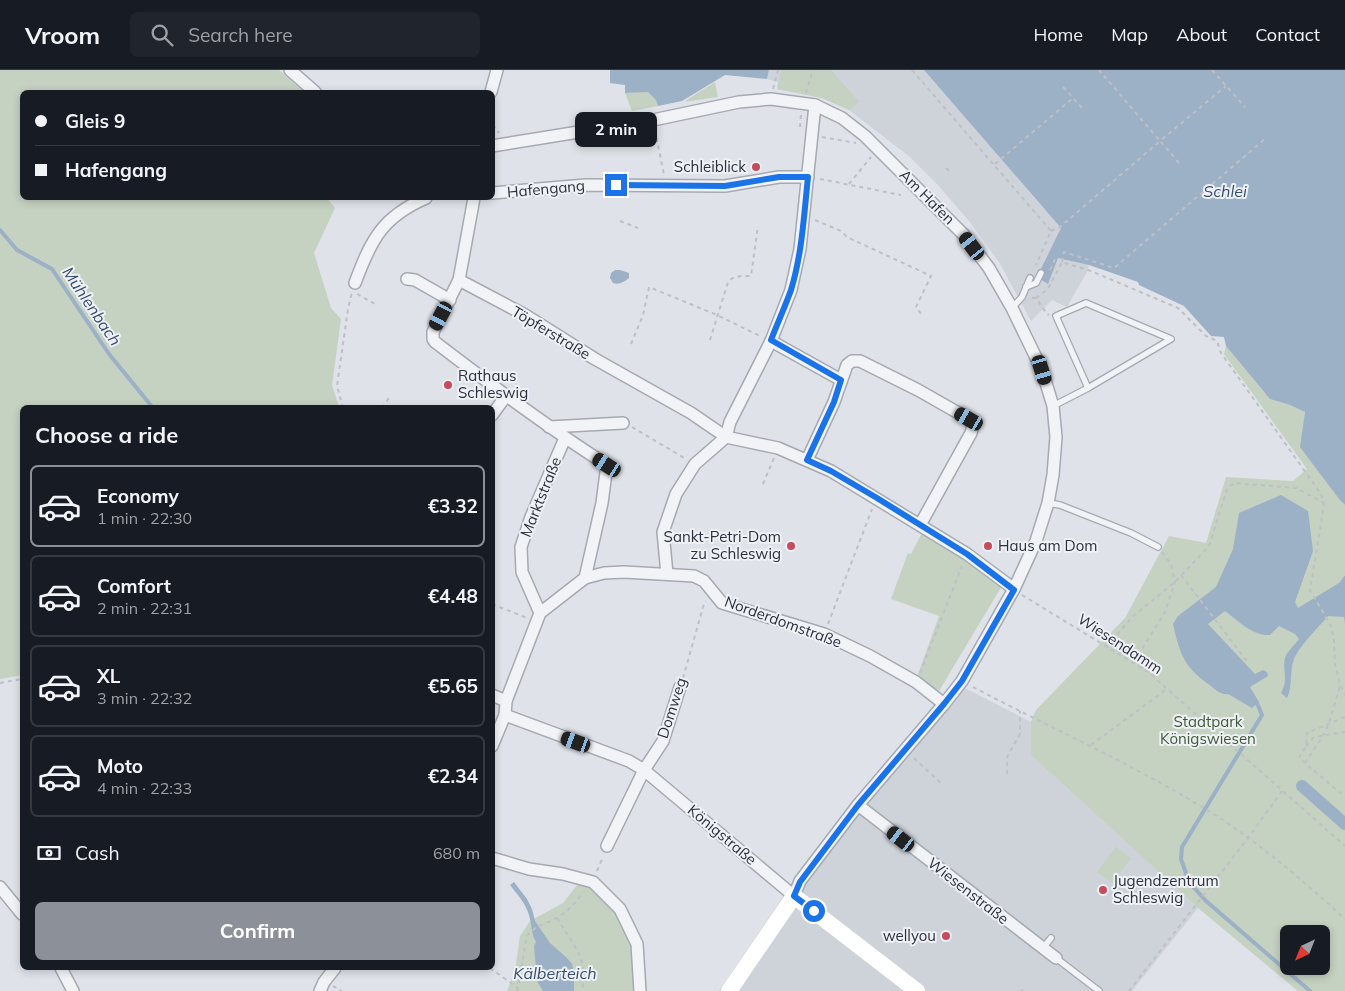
<!DOCTYPE html>
<html lang="en">
<head>
<meta charset="utf-8">
<style>
	:root { --surface:#171b24; --page:#20242c; --text:#f1f3f6; --muted:#9ea1a6; --line:#363941; --accent:#8c9099 }
	body { margin:0; font-family:Mulish,sans-serif; background:var(--page); color:var(--text); height:100vh; display:flex; flex-direction:column; font-size:19px; white-space:nowrap }
	* { box-sizing:border-box; margin:0 }
	p { font-size:16px; color:var(--muted) }
	.icon { flex:none; width:28px; height:28px; fill:none; stroke:currentColor; stroke-width:2; stroke-linecap:round; stroke-linejoin:round }
	.map { position:relative; flex:1; overflow:hidden }
	.details { position:absolute; left:20px; top:335px; width:475px; height:565px; display:flex; flex-direction:column; background:var(--surface); border-radius:8px; box-shadow:0 2px 8px #0003 }
	.details>* { flex:none }
	.guide { position:absolute; left:20px; top:20px; width:475px; height:110px; border-radius:8px; box-shadow:0 2px 8px #0003; display:grid; align-content:center; height:110px; padding:0 15px; background:var(--surface) }
	.needle { width:32px; rotate:223deg }
	.buttons { position:absolute; left:1280px; top:855px; display:grid; gap:10px }
	.buttons a { display:grid; place-items:center; width:50px; height:50px; border-radius:8px; background:var(--surface); box-shadow:0 2px 8px #0003; font-size:25px }
	.end { position:absolute; width:22px; height:22px; margin:-11px; border:6px solid #1a73e8; background:#fff; box-shadow:0 0 0 2px #fff }
	.from { border-radius:50% }
	.bubble { position:absolute; height:35px; border-radius:8px; background:var(--surface); box-shadow:0 2px 8px #0003; font-size:16px; font-weight:700; line-height:35px; text-align:center }
	.car { position:absolute; width:15px; height:30px; margin:-15px -8px; border-radius:6px; box-shadow:0 0 4px 1px #0007; background:linear-gradient(#222 24%,#8ab4d8 0 40%,#222 0 76%,#8ab4d8 0 86%,#222 0) }
	.guide b { display:flex; align-items:center; gap:18px; height:48px; font-size:19px }
	.guide b+b { border-top:1px solid var(--line) }
	.guide i { width:12px; height:12px; background:var(--text) }
	ul { padding:0; list-style:none }
	li { display:flex; align-items:center; gap:15px; height:82px; margin:0 10px 8px; padding:0 5px; border:2px solid var(--line); border-radius:8px }
	li div { flex:1 }
	li b { display:block; font-size:19px }
	li em { font-style:normal; font-weight:700 }
	li.on { border-color:var(--accent) }
	li>.icon { width:45px; height:45px; stroke-width:1.5 }
	h2 { padding:0 15px; font-size:22px; line-height:60px }
	.pay { display:flex; align-items:center; gap:12px; height:55px; padding:0 15px; font-size:19px }
	.pay p { margin-inline-start:auto }
	.action { display:flex; gap:10px; margin-top:auto; padding:10px 15px }
	.action a { flex:1; height:58px; border-radius:8px; background:var(--accent); color:#fff; font-size:20px; font-weight:700; line-height:58px; text-align:center }
	header { display:flex; align-items:center; gap:30px; box-sizing:border-box; height:70px; padding:0 25px; background:var(--surface); border-bottom:1px solid var(--line) }
	header strong { font-size:24px }
	nav { display:flex; gap:28px; margin-inline-start:auto; font-size:18px }
	.search { width:350px; height:45px; background:var(--page); display:flex; align-items:center; gap:12px; box-sizing:border-box; padding:0 18px; border-radius:8px; color:var(--muted); font-size:19px }
	.map>svg:first-child { display:block }
	.built { fill:#ced2d9 }
	.green { fill:#c5d1c1; fill-rule:evenodd }
	.water { fill:#9cb0c6 }
	.lines { fill:none; stroke-linecap:round; stroke-linejoin:round }
	.stream { stroke:#9cb0c6; stroke-width:4 }
	.canal { stroke:#9cb0c6; stroke-width:12 }
	.lane-casing { stroke:#a5a9b2; stroke-width:8 }
	.street-casing { stroke:#a5a9b2; stroke-width:14 }
	.path { stroke:#bec0c6; stroke-width:2; stroke-dasharray:4 4; stroke-linecap:butt }
	.lane { stroke:#f2f3f6; stroke-width:5.5 }
	.street { stroke:#f2f3f6; stroke-width:11 }
	.secondary { stroke:#fff; stroke-width:16 }
	.route { stroke:#1a73e8; stroke-width:6 }
	.poi-dot { fill:#c64b5c; stroke:#eff1f5; stroke-width:2 }
	.labels { text-anchor:middle; stroke-width:4; stroke-linejoin:round; paint-order:stroke }
	.poi-label { font-size:15px; fill:#29303e; stroke:#eff1f5; text-anchor:end }
	.street-label { font-size:15px; fill:#29303e; stroke:#eff1f5 }
	.park-label { font-size:15px; fill:#3d5937; stroke:#eff1f5 }
	.water-label { font-size:16px; font-style:italic; fill:#364e6f; stroke:#eff1f5 }
</style>
</head>
<body>
<header>
<strong>Vroom</strong>
<div class="search"><svg class="icon" aria-label="search" viewBox="0 0 24 24"><circle cx="10" cy="10" r="6"/><path d="M15 15l6 6"/></svg>Search here</div>
<nav><a>Home</a><a>Map</a><a>About</a><a>Contact</a></nav>
</header>
<div class="map">
<svg width="1345" height="921" viewBox="0 0 1345 921">
	<rect width="100%" height="100%" fill="#dfe2e8"/>
	<g class="built">
		<path d="M769 0H924L1061 158 1058 188 1089 195 1087 202 1067 237 1052 230 1031 251 999 192 969 151 937 114 910 87 849 40 822 28 777 19 778 12 767 9Z"/>
		<path d="M953 612 1031 652V685L1198 838 1132 921H719L799 803 932 641Z"/>
	</g>
	<g class="green">
		<path d="M0 0H279L304 22H22V128H327L335 138 314 183 331 238 341 249 332 315 339 337 22 338V605L0 609Z"/>
		<path d="M781 0H831L859 32 849 40 822 28 777 19Z"/>
		<path d="M715 12 718 27 685 32 688 29Z"/>
		<path d="M648 21 656 30 658 36 632 41 625 23Z"/>
		<path d="M1226 276 1270 329 1290 335 1305 342 1301 377 1339 429 1345 435V505L1339 513 1345 556V921H1298L1198 838 1031 685V652L1036 640 1125 548 1169 466 1206 473 1226 407 1293 411 1307 399 1224 284ZM1289 864H1321V896H1289Z"/>
		<path d="M922 463 1003 514 939 621 917 607 939 546 891 529 908 483 911 484Z"/>
		<path d="M1116 777 1131 788 1112 813 1097 802Z"/>
		<path d="M581 810 594 815 618 841 634 872 638 921H507L515 901 520 866 530 851 563 833Z"/>
	</g>
	<g class="water">
		<path d="M610 0H769L767 9 725 5 682 31 658 36 656 30 648 22 625 23V15L610 13Z"/>
		<path d="M924 0H1345V435L1339 429 1300 377 1305 342 1290 335 1270 329 1226 276 1224 267 1211 266 1184 236 1139 215 1138 212 1089 195 1062 189 1058 188 1048 214 1037 207 1061 158Z"/>
		<path d="M615 200H620L629 203V208C624 212 619 215 613 213L610 208 611 203Z"/>
		<path d="M1281 425 1308 441 1313 481 1295 532 1298 538 1339 513 1345 505V556L1344 547 1328 546C1318 558 1300 575 1294 589 1289 602 1293 616 1287 628L1281 623C1289 609 1282 601 1285 588 1287 581 1295 575 1299 569L1295 564 1279 556 1270 565C1253 566 1238 551 1225 541L1208 554 1255 604 1263 600 1267 602 1268 606 1250 617 1259 632 1252 638 1228 624C1221 625 1216 620 1211 616 1184 597 1180 585 1173 554L1178 546 1216 517 1233 479 1239 443Z"/>
		<path d="M514 812 527 829 532 839 535 851 550 873 567 888 572 894 574 902V921H543L537 911 534 876 536 872C531 863 532 855 529 845 526 834 517 824 510 815Z"/>
	</g>
	<g class="lines">
		<g class="stream">
			<path d="M0 160 17 180 52 199 109 284 153 338"/>
			<path d="M1257 633 1262 645 1182 777 1181 789 1189 812 1206 831 1310 921"/>
		</g>
		<path class="canal" d="M1302 716 1345 754"/>
		<defs>
			<g id="lane">
				<path d="M1026 217 1036 213 1041 203"/>
				<path d="M1012 238 1022 227 1030 208"/>
				<path d="M1053 336 1088 318 1171 269 1086 233 1056 246 1088 318"/>
				<path d="M1048 433 1060 435 1131 463 1158 477"/>
				<path d="M1043 878 1051 868"/>
				<path d="M1056 888 1099 921"/>
			</g>
			<g id="street">
				<path d="M290 0 315 22"/>
				<path d="M491 22 497 0"/>
				<path d="M492 76 653 50 739 32 771 29 815 35 842 48 865 66 964 165 989 198 1012 238 1042 300 1053 336 1056 367 1053 405 1048 433 1036 471 1014 519 962 611 944 634 858 735 800 811 794 826 644 700 629 691 505 645"/>
				<path d="M492 123 586 115 725 116 779 107H808"/>
				<path d="M474 128 459 210 433 262V269L435 272C491 315 547 357 607 395L602 433 585 508"/>
				<path d="M407 209 415 210 450 230"/>
				<path d="M459 210 525 245 595 289 691 343 726 367 778 378 831 401 967 484 1014 519"/>
				<path d="M355 213C371 170 382 147 426 128"/>
				<path d="M771 271 841 310"/>
				<path d="M492 345 506 326"/>
				<path d="M549 357 623 353"/>
				<path d="M726 367 730 352 771 271 791 220 800 179 815 35"/>
				<path d="M807 390 834 332 847 295 852 291H860L918 320 969 349 973 355 971 363 920 455"/>
				<path d="M667 504 663 462 676 424 695 394 726 367"/>
				<path d="M540 543 522 502 521 477 531 447 565 368"/>
				<path d="M492 625 506 631"/>
				<path d="M492 676 505 645 506 631 540 543 585 508 604 503 624 502 694 506 704 511 722 533 824 564 870 586 916 612 944 634"/>
				<path d="M858 735 1056 888"/>
				<path d="M607 776 644 700 663 671 680 617"/>
				<path d="M492 788 529 799 563 804 593 812 620 839 637 874 640 921"/>
				<path d="M0 817 22 844"/>
				<path d="M61 898 73 921"/>
				<path d="M320 921 324 912 335 898"/>
			</g>
		</defs>
		<use href="#lane" class="lane-casing"/>
		<use href="#street" class="street-casing"/>
		<g class="path">
			<path d="M912 0 1051 161 1036 195"/>
			<path d="M1212 0 1245 37"/>
			<path d="M1063 17 1084 40"/>
			<path d="M773 19 778 0"/>
			<path d="M806 23 813 0"/>
			<path d="M492 56 496 58 499 63"/>
			<path d="M800 57 801 44"/>
			<path d="M655 60 664 105"/>
			<path d="M822 67 856 73"/>
			<path d="M1179 93 1160 71 1226 16"/>
			<path d="M995 94 1073 28"/>
			<path d="M946 98 950 102"/>
			<path d="M820 109 901 125"/>
			<path d="M849 114 871 87"/>
			<path d="M815 150 841 161 847 167 931 206 916 237 922 245"/>
			<path d="M620 151 638 158"/>
			<path d="M1051 161 1060 157 1160 71 1099 0"/>
			<path d="M1062 192 1064 182 1114 198 1266 68"/>
			<path d="M1050 200 1055 189"/>
			<path d="M357 224 375 234"/>
			<path d="M1032 228H1036L1047 244 1049 245"/>
			<path d="M1036 228 1048 219 1062 192 1091 201 1178 238 1206 266 1217 271 1221 283 1321 424 1324 433 1322 447 1310 520 1331 556 1334 570 1335 594 1340 615 1345 625"/>
			<path d="M710 270 728 212C734 205 741 206 751 206L758 156"/>
			<path d="M631 274 643 245 649 217 717 245 760 266"/>
			<path d="M343 338 337 316 348 239 352 222"/>
			<path d="M382 338 391 325"/>
			<path d="M632 357 686 389"/>
			<path d="M763 414 774 388"/>
			<path d="M1181 505 1249 594"/>
			<path d="M1022 525 1148 602 1345 776"/>
			<path d="M492 534 527 548"/>
			<path d="M828 554 872 439"/>
			<path d="M1107 577 1132 547 1175 512 1209 476 1227 419 1234 413 1296 418 1324 433"/>
			<path d="M1134 592 1165 542 1175 512 1171 494 1162 482"/>
			<path d="M920 603 962 496"/>
			<path d="M683 608 703 537 706 531"/>
			<path d="M0 613 22 609"/>
			<path d="M973 617C1049 657 1128 692 1202 737 1254 768 1300 808 1345 849"/>
			<path d="M1345 647 1307 663 1306 676 1299 688 1345 727"/>
			<path d="M1091 675 1167 619"/>
			<path d="M1306 676 1314 667 1345 662"/>
			<path d="M914 688 943 715"/>
			<path d="M1305 693 1324 664 1329 653 1340 616"/>
			<path d="M1007 704V687L1020 664V641"/>
			<path d="M597 801 603 787"/>
			<path d="M557 848C566 863 580 880 583 897 584 905 582 913 583 921"/>
			<path d="M490 898 518 918"/>
			<path d="M333 916 342 921"/>
			<path d="M1021 920 1023 921"/>
			<path d="M517 921 527 866C535 855 547 854 558 847 569 841 576 831 584 822"/>
			<path d="M1129 921 1248 768 1282 721"/>
		</g>
		<use href="#lane" class="lane"/>
		<use href="#street" class="street"/>
		<path class="secondary" d="M729 921 794 826 917 921"/>
	</g>
	<g class="lines">
		<path class="route" d="M616 115 725 116 779 107H808C804 145 802 184 791 220 785 237 777 254 771 270L841 310 834 332 807 390 831 401 877 428 967 484 1014 520 962 611 944 634 858 735 800 812 794 826 814 841"/>
	</g>
	<g class="poi-dot">
		<circle cx="756" cy="97" r="5"/>
		<circle cx="448" cy="315" r="5"/>
		<circle cx="791" cy="476" r="5"/>
		<circle cx="988" cy="476" r="5"/>
		<circle cx="1103" cy="820" r="5"/>
		<circle cx="946" cy="866" r="5"/>
	</g>
	<g class="labels">
		<g class="poi-label">
			<text x="746" y="102">Schleiblick</text>
			<text x="458" y="311" text-anchor="start">Rathaus<tspan x="458" dy="17">Schleswig</tspan></text>
			<text x="781" y="472">Sankt-Petri-Dom<tspan x="781" dy="17">zu Schleswig</tspan></text>
			<text x="998" y="481" text-anchor="start">Haus am Dom</text>
			<text x="1113" y="816" text-anchor="start">Jugendzentrum<tspan x="1113" dy="17">Schleswig</tspan></text>
			<text x="936" y="871">wellyou</text>
		</g>
		<g class="street-label">
			<text transform="translate(546 119) rotate(-5)" y="5">Hafengang</text>
			<text transform="translate(927 127) rotate(45)" y="5">Am Hafen</text>
			<text transform="translate(551 263) rotate(31)" y="5">Töpferstraße</text>
			<text transform="translate(541 427) rotate(-68)" y="5">Marktstraße</text>
			<text transform="translate(783 552) rotate(20)" y="5">Norderdomstraße</text>
			<text transform="translate(1120 574) rotate(33)" y="5">Wiesendamm</text>
			<text transform="translate(672 638) rotate(-72)" y="5">Domweg</text>
			<text transform="translate(722 765) rotate(40)" y="5">Königstraße</text>
			<text transform="translate(968 821) rotate(38)" y="5">Wiesenstraße</text>
		</g>
		<g class="park-label">
			<text x="1208" y="657">Stadtpark<tspan x="1208" dy="17">Königswiesen</tspan></text>
		</g>
		<g class="water-label">
			<text x="1225" y="127">Schlei</text>
			<text transform="translate(92 236) rotate(56)" y="6">Mühlenbach</text>
			<text x="555" y="909">Kälberteich</text>
		</g>
	</g>
</svg>
<div class="buttons">
<a><svg class="needle" viewBox="-14 -14 28 28"><path d="M0-13l5 13h-10z" fill="#e53935"/><path d="M0 13l5-13h-10z" fill="#9ea1a6"/></svg></a>
</div>
<i class="end from" style="left:814px;top:841px"></i>
<i class="end" style="left:616px;top:115px"></i>
<div class="bubble" style="left:575px;top:42px;width:82px">2 min</div>
<i class="car" style="left:972px;top:176px;rotate:323deg"></i>
<i class="car" style="left:441px;top:246px;rotate:208deg"></i>
<i class="car" style="left:1042px;top:300px;rotate:163deg"></i>
<i class="car" style="left:969px;top:349px;rotate:300deg"></i>
<i class="car" style="left:607px;top:395px;rotate:302deg"></i>
<i class="car" style="left:576px;top:672px;rotate:290deg"></i>
<i class="car" style="left:901px;top:769px;rotate:308deg"></i>
<div class="guide">
<b><i class="from"></i>Gleis 9</b>
<b><i></i>Hafengang</b>
</div>
<section class="details">
<h2>Choose a ride</h2>
<ul>
<li class="on"><svg class="icon" aria-label="car" viewBox="0 0 24 24"><path d="M5 17H2v-5l4-1 3-4h7l3 4 3 1v5h-3M9 17h6M6 11h13"/><circle cx="7" cy="17" r="2"/><circle cx="17" cy="17" r="2"/></svg><div><b>Economy</b><p>1 min · 22:30</p></div><em>€3.32</em></li>
<li><svg class="icon" aria-label="car" viewBox="0 0 24 24"><path d="M5 17H2v-5l4-1 3-4h7l3 4 3 1v5h-3M9 17h6M6 11h13"/><circle cx="7" cy="17" r="2"/><circle cx="17" cy="17" r="2"/></svg><div><b>Comfort</b><p>2 min · 22:31</p></div><em>€4.48</em></li>
<li><svg class="icon" aria-label="car" viewBox="0 0 24 24"><path d="M5 17H2v-5l4-1 3-4h7l3 4 3 1v5h-3M9 17h6M6 11h13"/><circle cx="7" cy="17" r="2"/><circle cx="17" cy="17" r="2"/></svg><div><b>XL</b><p>3 min · 22:32</p></div><em>€5.65</em></li>
<li><svg class="icon" aria-label="car" viewBox="0 0 24 24"><path d="M5 17H2v-5l4-1 3-4h7l3 4 3 1v5h-3M9 17h6M6 11h13"/><circle cx="7" cy="17" r="2"/><circle cx="17" cy="17" r="2"/></svg><div><b>Moto</b><p>4 min · 22:33</p></div><em>€2.34</em></li>
</ul>
<div class="pay"><svg class="icon" aria-label="cash" viewBox="0 0 24 24"><path d="M3 7h18v10H3z"/><circle cx="12" cy="12" r="2"/></svg>Cash<p>680 m</p></div>
<div class="action"><a>Confirm</a></div>
</section>
</div>
</body>
</html>
